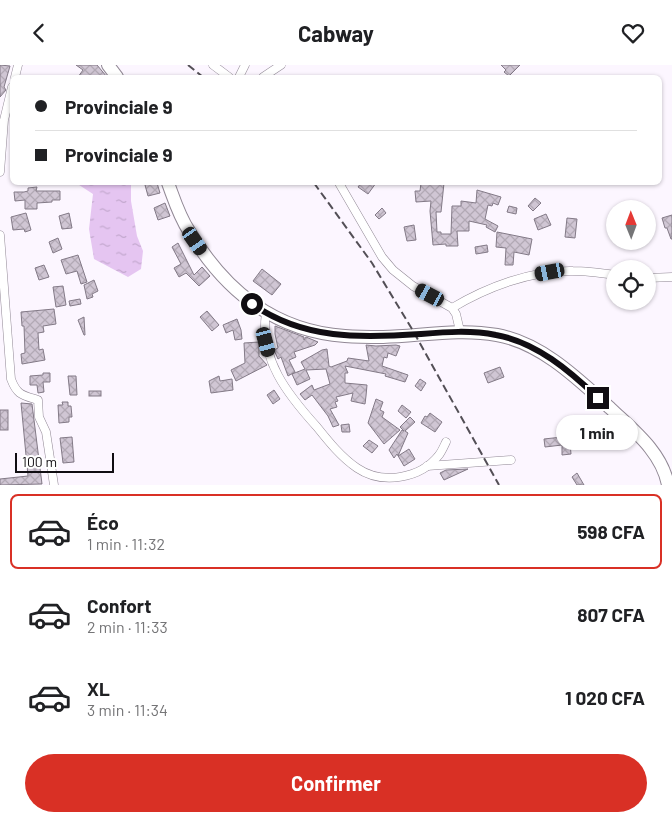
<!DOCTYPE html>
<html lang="fr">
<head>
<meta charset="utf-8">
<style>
	:root { --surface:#fff; --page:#f2f2f2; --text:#202124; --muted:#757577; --line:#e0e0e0; --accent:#d93025 }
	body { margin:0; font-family:Barlow,sans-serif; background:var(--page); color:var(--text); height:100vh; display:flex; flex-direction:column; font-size:19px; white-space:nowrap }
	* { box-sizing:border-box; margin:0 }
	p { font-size:16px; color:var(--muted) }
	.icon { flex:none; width:28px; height:28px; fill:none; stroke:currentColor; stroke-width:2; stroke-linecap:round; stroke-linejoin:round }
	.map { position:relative; height:420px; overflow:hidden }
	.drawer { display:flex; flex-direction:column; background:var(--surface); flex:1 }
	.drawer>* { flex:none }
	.hud { position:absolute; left:10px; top:10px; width:652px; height:110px; border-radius:8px; box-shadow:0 1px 4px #0004; display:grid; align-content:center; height:110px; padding:0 25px; background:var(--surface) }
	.needle { width:32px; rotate:359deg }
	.controls { position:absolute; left:606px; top:135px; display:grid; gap:10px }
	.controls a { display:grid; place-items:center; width:50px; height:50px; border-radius:50%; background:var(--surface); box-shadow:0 1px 4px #0004; font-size:25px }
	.scale { position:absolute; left:15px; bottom:12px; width:99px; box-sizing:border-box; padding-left:5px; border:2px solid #100d12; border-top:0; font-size:14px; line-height:18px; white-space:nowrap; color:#100d12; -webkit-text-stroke:4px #fff; paint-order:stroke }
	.end { position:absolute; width:22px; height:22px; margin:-11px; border:6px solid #100d12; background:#fff; box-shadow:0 0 0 2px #fff }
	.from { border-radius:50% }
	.bubble { position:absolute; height:35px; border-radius:18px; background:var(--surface); box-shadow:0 1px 4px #0004; font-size:16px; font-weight:700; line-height:35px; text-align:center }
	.car { position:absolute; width:15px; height:30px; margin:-15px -8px; border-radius:6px; box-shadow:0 0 4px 1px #0007; background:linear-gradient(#222 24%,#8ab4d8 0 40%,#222 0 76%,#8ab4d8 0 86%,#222 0) }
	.hud b { display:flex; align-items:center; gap:18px; height:48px; font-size:19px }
	.hud b+b { border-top:1px solid var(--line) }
	.hud i { width:12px; height:12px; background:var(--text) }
	ul { padding:9px 0 0; list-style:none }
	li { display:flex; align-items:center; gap:15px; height:75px; margin:0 10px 8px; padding:0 15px; border:2px solid transparent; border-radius:8px }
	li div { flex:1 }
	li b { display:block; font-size:19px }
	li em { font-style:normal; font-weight:700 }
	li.selected { border-color:var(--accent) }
	li>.icon { width:45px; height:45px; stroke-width:1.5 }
	.button { display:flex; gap:10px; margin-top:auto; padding:10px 25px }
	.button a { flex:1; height:58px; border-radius:30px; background:var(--accent); color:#fff; font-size:20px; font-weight:700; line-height:58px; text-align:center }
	header { display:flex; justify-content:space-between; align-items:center; height:65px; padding:0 25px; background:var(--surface); font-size:22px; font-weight:700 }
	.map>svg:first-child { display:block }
	.water { fill:url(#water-ripples) }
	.building { fill:url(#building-cross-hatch); stroke:#837a87 }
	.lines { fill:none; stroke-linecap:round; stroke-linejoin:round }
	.minor-casing { stroke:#918895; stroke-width:9 }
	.primary-casing { stroke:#918895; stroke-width:14 }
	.minor { stroke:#fff; stroke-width:8 }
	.primary { stroke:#fff; stroke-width:12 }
	.rail { stroke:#534f56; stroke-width:2; stroke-dasharray:8 4; stroke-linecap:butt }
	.route { stroke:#100d12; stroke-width:6 }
</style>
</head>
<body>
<header><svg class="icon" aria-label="back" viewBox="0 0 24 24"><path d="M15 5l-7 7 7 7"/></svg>Cabway<svg class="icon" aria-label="heart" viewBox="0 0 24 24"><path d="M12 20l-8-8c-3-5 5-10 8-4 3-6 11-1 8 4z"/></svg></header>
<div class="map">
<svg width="672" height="420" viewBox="0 0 672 420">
	<defs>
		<pattern id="water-ripples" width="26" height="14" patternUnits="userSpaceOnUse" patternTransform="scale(1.25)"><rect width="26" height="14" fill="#e5c5f1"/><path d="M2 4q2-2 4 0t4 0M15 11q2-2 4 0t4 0" fill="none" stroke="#c3a8ce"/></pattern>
		<pattern id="building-cross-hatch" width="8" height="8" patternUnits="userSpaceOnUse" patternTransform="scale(1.25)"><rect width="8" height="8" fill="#d0c6d4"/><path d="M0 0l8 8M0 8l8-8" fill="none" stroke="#b2a9b5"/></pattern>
	</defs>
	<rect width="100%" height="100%" fill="#fcf6ff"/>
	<path class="water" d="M76 118H131V136L137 171 143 186 141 204 128 212 94 194 89 164 93 129Z"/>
	<g class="building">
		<path d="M0 0 10 1 4 22 6 25 0 32Z"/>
		<path d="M76 0H97L107 12H78L83 5Z"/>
		<path d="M501 0H520L509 11 504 7 506 5Z"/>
		<path d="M147 118H157L160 128 148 131 145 120 147 119Z"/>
		<path d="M361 118H376L368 129 358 122Z"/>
		<path d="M421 118H444L441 147H436L437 167H441V169H451L452 141H461V136L476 138 477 125 501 132 498 140 493 138 492 141 488 140 485 154 498 161 495 167 486 162 487 160 469 156V166H457L458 181H446V179L433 180 430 146 431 136 416 137 415 126H420Z"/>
		<path d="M37 122 36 126H60V135H52V137L37 138V144H25V135L15 136 14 127H24L28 126V123Z"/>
		<path d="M535 133 541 138 533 146 528 141Z"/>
		<path d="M165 138 170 151 158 155 154 143Z"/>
		<path d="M509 141 517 143 516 149 507 147Z"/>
		<path d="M382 143 386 148 379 154 375 150Z"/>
		<path d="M26 148 31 165 25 167 24 164 13 165 11 152Z"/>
		<path d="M69 148 72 163 62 164 59 151Z"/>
		<path d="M546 149 551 160 538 165 534 154Z"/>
		<path d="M672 150V174H671L667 163H665L662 153Z"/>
		<path d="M567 153 577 154 575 173 565 172Z"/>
		<path d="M414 160 416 175 407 176 404 162Z"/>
		<path d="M497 167 532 174 529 190 514 187 513 200H505L506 183 496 182Z"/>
		<path d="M58 173 62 184 53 188 49 177Z"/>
		<path d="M178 178 194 210 202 202 210 211 199 221 186 208 179 212 174 203 181 199 172 182Z"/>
		<path d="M487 180 488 187 476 189 475 182Z"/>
		<path d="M78 190 87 217 81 219 77 206 66 209 61 195Z"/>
		<path d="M44 200 49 212 39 215 35 203Z"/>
		<path d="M262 204 281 219 272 230 253 216Z"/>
		<path d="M94 215 98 226 92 229 93 232 87 234 84 220Z"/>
		<path d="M63 221 66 240 56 242 53 222Z"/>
		<path d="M80 234 81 239 70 241 69 236Z"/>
		<path d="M54 244 56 259 43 261 44 267 38 268 39 285 43 284 45 295 22 299 21 289 25 288 24 261H22L21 247Z"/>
		<path d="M207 246 219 260 212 266 200 252Z"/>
		<path d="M84 252 85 270H84L78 255Z"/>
		<path d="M237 254 241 265 242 274 235 275 233 265 226 268 223 260Z"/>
		<path d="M275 261 304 272V275L306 272 318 277 315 280 294 287 296 292 289 295 295 307 288 311 281 292 278 294 274 285 278 283 275 269Z"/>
		<path d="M259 277V291L267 300 236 316 231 305 245 298 244 278Z"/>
		<path d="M366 280 376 281 396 280 400 281 396 291 388 288 387 293 384 292 382 301 408 310 405 317 385 311 386 309 345 301 348 308H345V318L367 320 366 331 365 339 351 336 353 328 336 332 338 336 335 337 337 342 330 344 339 360 333 362 328 351 312 330 305 335 300 329 312 320 314 325 330 319 326 304 306 305 310 314 297 320 292 309 305 304 301 297 322 285 327 284 329 301 331 302 347 296 348 293 369 296Z"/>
		<path d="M500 302 504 312 488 318 484 308Z"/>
		<path d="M43 308H50V317H43L44 327 38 328 37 320H30V311L43 310Z"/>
		<path d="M68 311H76L77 330H70Z"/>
		<path d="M219 311 220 316 232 314 233 325 211 328 209 316Z"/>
		<path d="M420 314 426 318 421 326 415 321Z"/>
		<path d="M274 325 280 334 273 339 267 330Z"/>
		<rect x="89" y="326" width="12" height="5"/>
		<path d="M376 334 383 337 380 345 384 347 382 352 400 365 384 379 368 358Z"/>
		<path d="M62 337H68V341H71L72 352H69V357L59 358 58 340H63Z"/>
		<path d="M21 338 32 339 42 419 0 420V414L28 411Z"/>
		<path d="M402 340 411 347 406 353 398 346Z"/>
		<rect x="0" y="345" width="8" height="20"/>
		<path d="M430 348 442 357 435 367 421 358 425 351 427 352Z"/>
		<path d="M410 352 415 357 405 366 408 368 398 391 409 384 415 394 404 401 397 389 394 393 389 385 402 365 404 366 400 362Z"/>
		<path d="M349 359 350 367H342L341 360Z"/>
		<path d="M578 366V378H570L571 389 562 390V380L545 382 544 374 562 372V367Z"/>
		<path d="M72 372 74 397 63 398 60 373Z"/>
		<path d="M607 372 616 377 613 384 603 379Z"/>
		<path d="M369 375 378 381 372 388 363 381Z"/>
		<path d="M468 404 444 415 440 408 446 405Z"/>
		<path d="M577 408 584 420H577L572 412Z"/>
	</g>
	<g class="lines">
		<defs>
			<g id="minor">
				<path d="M213 0 229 12"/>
				<path d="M15 12 18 0"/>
				<path d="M239 12 245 0"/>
				<path d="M263 12 281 0"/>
				<path d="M0 107 4 55 12 22"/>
				<path d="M339 118 382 192 393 205 413 221 452 243 456 249 460 266"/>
				<path d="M0 170 11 314C17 330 22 330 38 335L39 352 46 367 54 420"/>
				<path d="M648 213 672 212"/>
				<path d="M452 243C487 222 532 205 573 206 587 206 601 208 615 210"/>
				<path d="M266 248C259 294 288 330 317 362 329 377 341 392 357 403 382 420 420 414 439 390 442 386 444 381 446 377"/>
				<path d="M427 401 511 395"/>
			</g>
			<g id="primary">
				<path d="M108 0 117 12"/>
				<path d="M168 118C174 134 179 151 189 166 225 226 274 266 345 271 358 272 371 272 383 272 421 271 459 263 497 270 541 278 577 313 610 343 633 365 662 387 668 420"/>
			</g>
		</defs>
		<use href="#minor" class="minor-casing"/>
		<use href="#primary" class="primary-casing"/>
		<use href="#minor" class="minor"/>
		<use href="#primary" class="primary"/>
		<g class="rail">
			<path d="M188 0 203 12"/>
			<path d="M314 118 372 198 412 264 499 420"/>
		</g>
	</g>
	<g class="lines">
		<path class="route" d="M252 239C304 275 360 273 421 269 446 267 471 265 496 270 536 277 570 306 598 333"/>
	</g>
</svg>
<div class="controls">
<a><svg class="needle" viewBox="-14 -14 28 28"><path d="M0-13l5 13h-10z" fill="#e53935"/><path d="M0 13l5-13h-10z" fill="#757577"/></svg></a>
<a><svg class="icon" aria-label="locate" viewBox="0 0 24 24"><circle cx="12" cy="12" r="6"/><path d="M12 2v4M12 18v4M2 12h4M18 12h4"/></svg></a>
</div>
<div class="scale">100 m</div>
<i class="end from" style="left:252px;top:239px"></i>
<i class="end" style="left:598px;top:333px"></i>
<div class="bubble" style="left:556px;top:350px;width:82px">1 min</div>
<i class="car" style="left:195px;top:176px;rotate:145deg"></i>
<i class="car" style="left:550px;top:207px;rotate:259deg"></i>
<i class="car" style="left:430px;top:230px;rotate:298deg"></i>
<i class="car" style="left:266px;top:277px;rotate:165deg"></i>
<div class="hud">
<b><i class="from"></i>Provinciale 9</b>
<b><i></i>Provinciale 9</b>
</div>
</div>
<section class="drawer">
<ul>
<li class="selected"><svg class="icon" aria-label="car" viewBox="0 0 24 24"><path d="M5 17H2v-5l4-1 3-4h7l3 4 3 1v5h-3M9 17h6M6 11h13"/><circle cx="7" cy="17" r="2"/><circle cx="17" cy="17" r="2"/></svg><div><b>Éco</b><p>1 min · 11:32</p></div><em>598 CFA</em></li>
<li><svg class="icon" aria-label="car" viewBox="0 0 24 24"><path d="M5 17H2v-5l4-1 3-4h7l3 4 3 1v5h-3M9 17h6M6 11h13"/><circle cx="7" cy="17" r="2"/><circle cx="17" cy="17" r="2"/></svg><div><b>Confort</b><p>2 min · 11:33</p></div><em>807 CFA</em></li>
<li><svg class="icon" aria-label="car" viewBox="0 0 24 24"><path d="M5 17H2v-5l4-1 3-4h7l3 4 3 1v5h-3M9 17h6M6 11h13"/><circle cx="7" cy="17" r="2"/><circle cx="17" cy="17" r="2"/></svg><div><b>XL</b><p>3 min · 11:34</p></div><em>1 020 CFA</em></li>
</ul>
<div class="button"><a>Confirmer</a></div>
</section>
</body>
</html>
